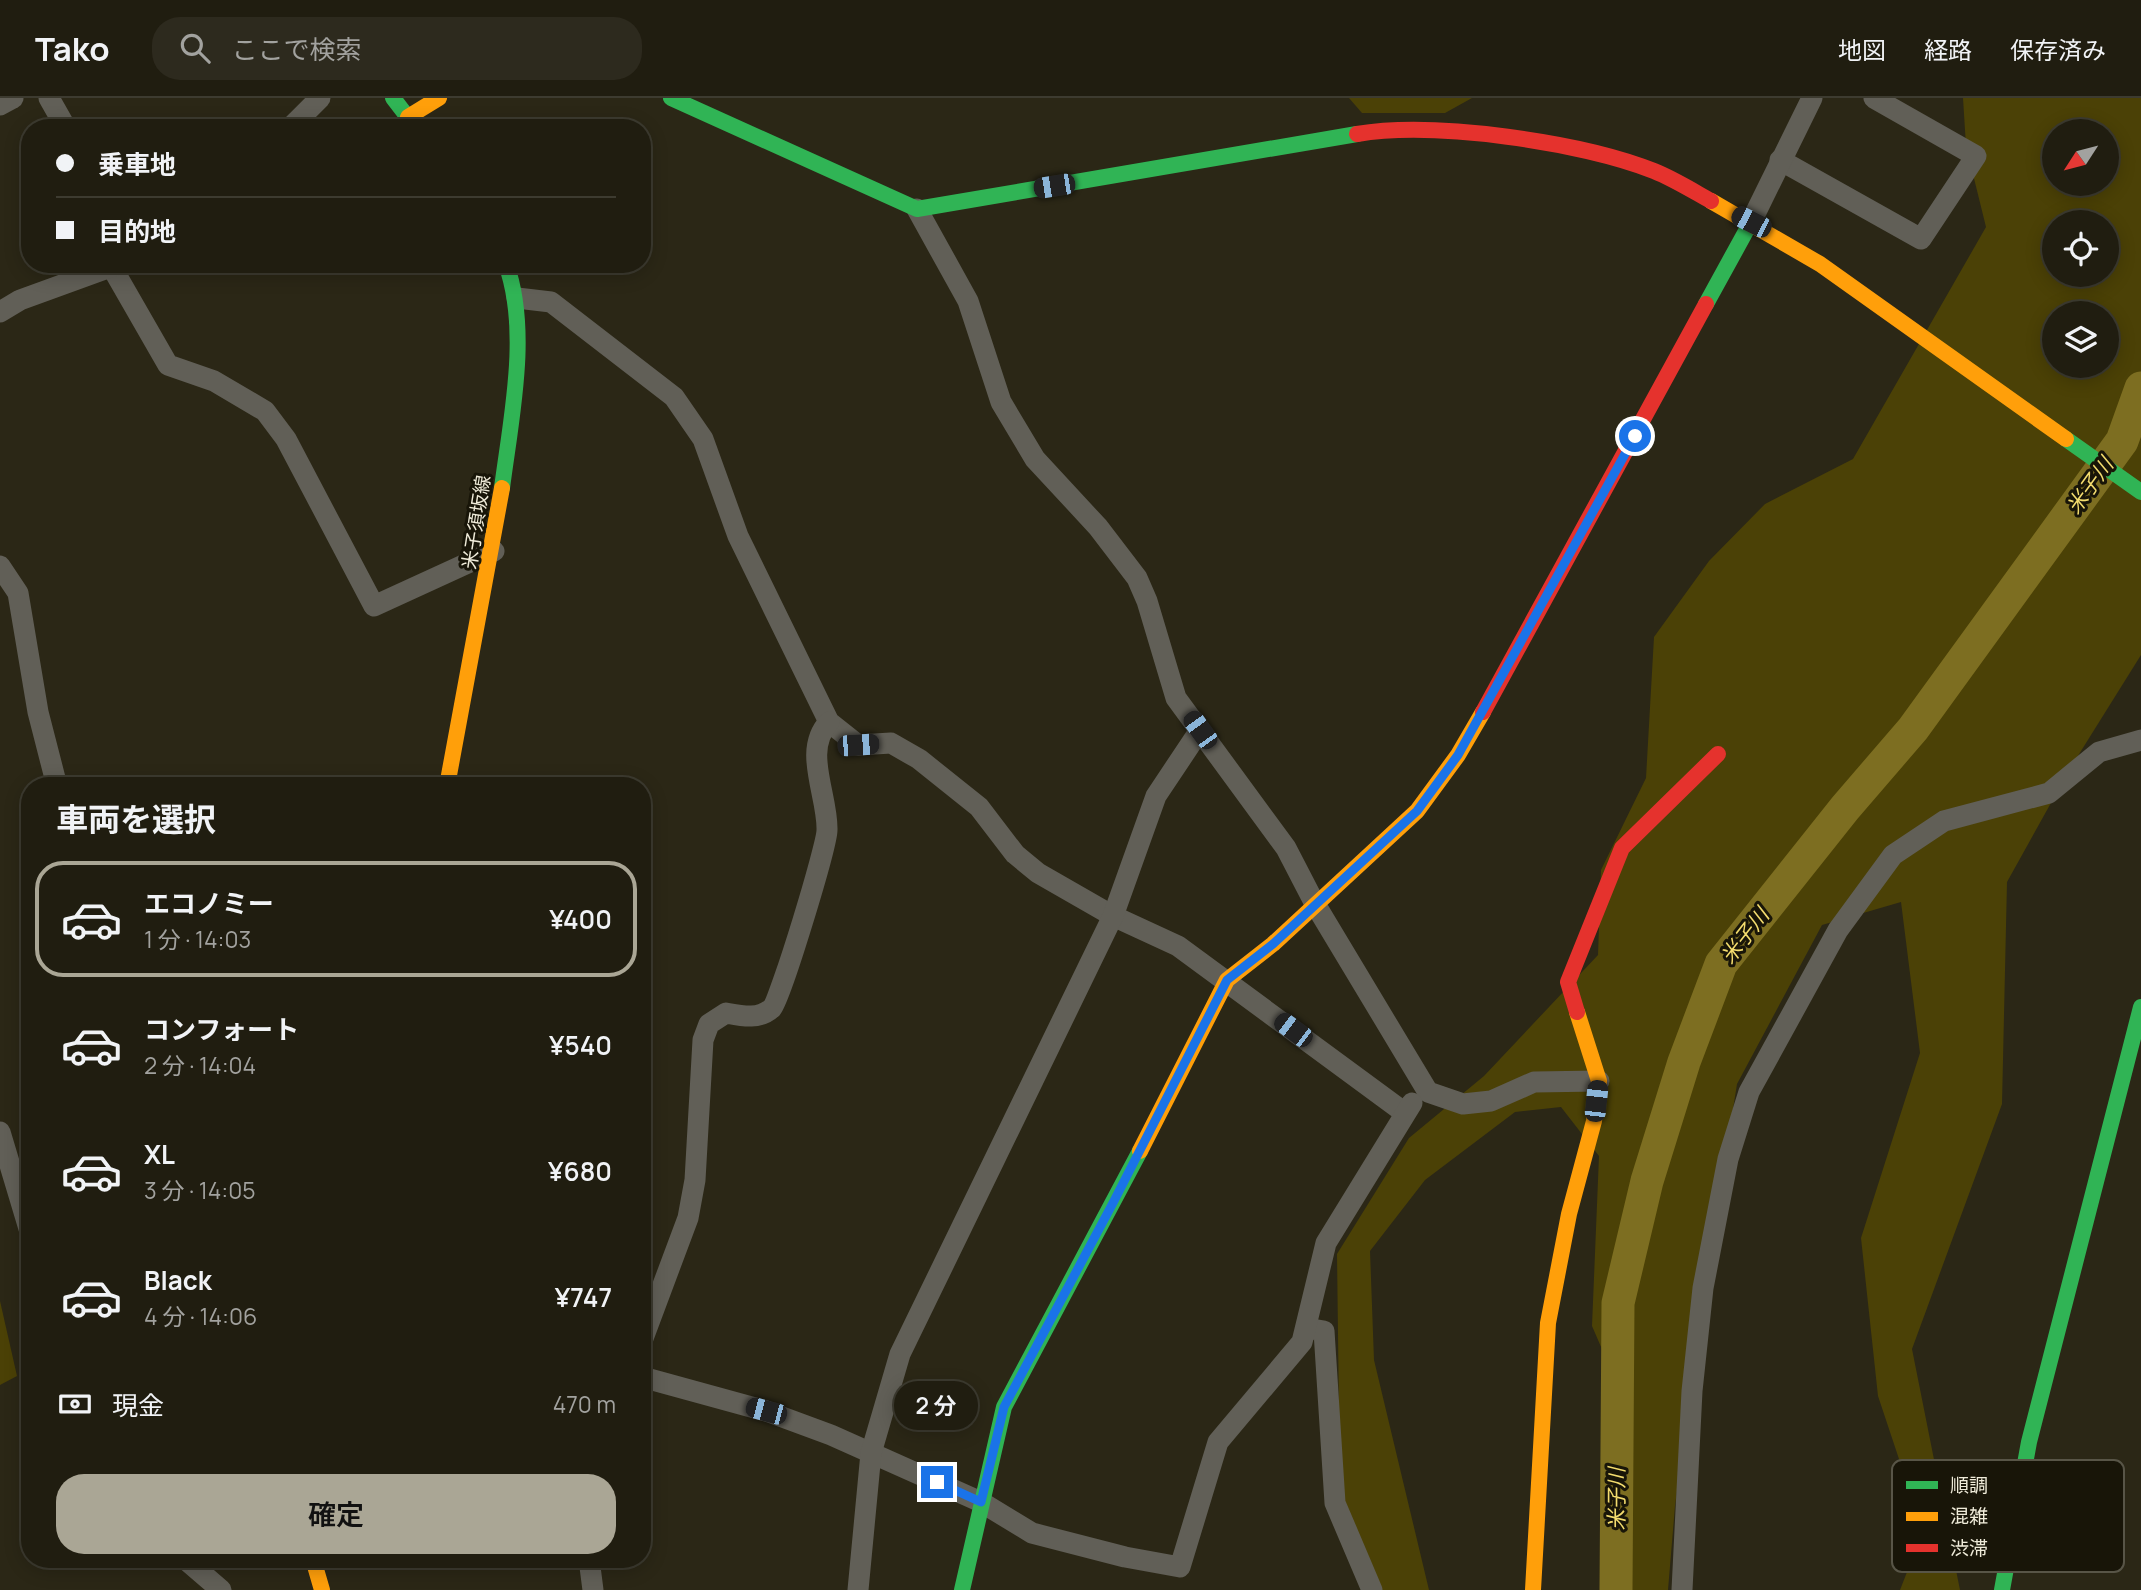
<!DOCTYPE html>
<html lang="ja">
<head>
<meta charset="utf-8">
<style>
	:root { --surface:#201d10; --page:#2d2a1e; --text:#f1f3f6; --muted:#a2a29f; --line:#3d3b30; --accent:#aaa695 }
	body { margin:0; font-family:Manrope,"Noto Sans JP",sans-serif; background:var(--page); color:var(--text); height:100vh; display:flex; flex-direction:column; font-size:26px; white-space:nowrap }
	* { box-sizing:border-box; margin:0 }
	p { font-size:23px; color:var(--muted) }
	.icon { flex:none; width:38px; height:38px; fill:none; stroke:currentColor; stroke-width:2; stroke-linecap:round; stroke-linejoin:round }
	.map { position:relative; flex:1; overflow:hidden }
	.details { position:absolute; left:21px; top:679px; width:630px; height:791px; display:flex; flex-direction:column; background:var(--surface); border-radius:28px; box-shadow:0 4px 18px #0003,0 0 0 2px var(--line) }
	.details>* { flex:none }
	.top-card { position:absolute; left:21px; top:21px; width:630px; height:154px; border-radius:28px; box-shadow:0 4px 18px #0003,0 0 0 2px var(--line); display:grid; align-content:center; height:154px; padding:0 35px; background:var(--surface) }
	.needle { width:46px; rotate:234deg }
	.buttons { position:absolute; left:2042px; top:21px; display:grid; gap:14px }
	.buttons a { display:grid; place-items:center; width:77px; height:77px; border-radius:50%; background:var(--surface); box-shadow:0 4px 18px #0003,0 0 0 2px var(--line); font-size:35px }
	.end { position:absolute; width:32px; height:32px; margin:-16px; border:9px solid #1a73e8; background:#fff; box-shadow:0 0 0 4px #fff }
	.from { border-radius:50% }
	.bubble { position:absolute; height:49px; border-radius:24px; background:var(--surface); box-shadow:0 4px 18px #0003,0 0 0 2px var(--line); font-size:23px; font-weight:600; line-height:49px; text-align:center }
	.car { position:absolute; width:21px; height:42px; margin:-21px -10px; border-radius:9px; box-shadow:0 0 5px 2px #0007; background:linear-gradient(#222 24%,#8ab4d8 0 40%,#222 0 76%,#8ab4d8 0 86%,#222 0) }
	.top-card b { display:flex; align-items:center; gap:24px; height:66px; font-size:26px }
	.top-card b+b { border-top:2px solid var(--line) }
	.top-card i { width:18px; height:18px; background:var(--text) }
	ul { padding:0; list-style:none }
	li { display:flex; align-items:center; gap:21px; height:116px; margin:0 14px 10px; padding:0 21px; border:4px solid transparent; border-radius:28px }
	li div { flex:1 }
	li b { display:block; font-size:26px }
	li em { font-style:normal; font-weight:600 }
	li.current { border-color:var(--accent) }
	li>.icon { width:63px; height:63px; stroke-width:1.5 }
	h2 { padding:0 35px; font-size:32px; line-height:84px }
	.pay { display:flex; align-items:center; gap:18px; height:77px; padding:0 35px; font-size:26px }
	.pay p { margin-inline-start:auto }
	.action { display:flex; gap:14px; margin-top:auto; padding:14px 35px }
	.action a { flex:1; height:80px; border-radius:28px; background:var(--accent); color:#111; font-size:28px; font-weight:600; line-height:80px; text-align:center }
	header { display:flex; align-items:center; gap:42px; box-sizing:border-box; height:98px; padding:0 35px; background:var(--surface); border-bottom:2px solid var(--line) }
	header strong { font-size:33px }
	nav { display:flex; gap:38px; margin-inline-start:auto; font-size:24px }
	.search { width:490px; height:63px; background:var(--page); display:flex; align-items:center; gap:18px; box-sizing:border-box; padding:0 24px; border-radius:28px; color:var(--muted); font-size:26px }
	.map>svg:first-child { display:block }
	.green { fill:#4b4106; fill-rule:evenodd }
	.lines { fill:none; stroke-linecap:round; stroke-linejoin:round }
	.river { stroke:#7d6e21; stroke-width:33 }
	.street { stroke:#615f57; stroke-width:21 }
	.fast { stroke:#30b455; stroke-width:16 }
	.slow { stroke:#ff9f0a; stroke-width:16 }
	.jam { stroke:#e5322d; stroke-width:16 }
	.route { stroke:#1a73e8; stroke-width:9 }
	.labels { text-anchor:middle; stroke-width:6; stroke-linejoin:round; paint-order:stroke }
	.street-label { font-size:19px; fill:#efebd9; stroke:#181508 }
	.water-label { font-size:21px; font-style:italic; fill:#f3dc6e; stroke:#181508 }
	.key { fill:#181508; stroke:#585547; stroke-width:2 }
	.key-label { font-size:19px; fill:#efebd9 }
</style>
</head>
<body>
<header>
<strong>Tako</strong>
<div class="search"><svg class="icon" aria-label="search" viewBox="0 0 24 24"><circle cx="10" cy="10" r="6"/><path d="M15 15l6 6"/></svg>ここで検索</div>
<nav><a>地図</a><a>経路</a><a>保存済み</a></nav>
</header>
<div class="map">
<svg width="2141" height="1492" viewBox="0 0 2141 1492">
	<rect width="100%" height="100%" fill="#2b2716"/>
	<g class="green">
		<path d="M1349 0H1472L1445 15H1362Z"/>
		<path d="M1963 0H2141V557L2071 669 2007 784 2002 1006 1912 1251 1960 1492H1900L1923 1433 1878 1298 1861 1140 1920 955 1901 804 1822 827 1737 986 1700 1217 1675 1408 1668 1492H1623L1633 1323 1592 1228 1599 1058 1561 1009 1515 1014 1425 1082 1370 1153 1374 1262 1429 1492H1380L1340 1396 1337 1156 1409 1040 1484 978 1598 857 1601 772 1646 680 1654 539 1709 463 1765 406 1853 361 1986 129 1966 48ZM2054 33H2107V86H2054ZM2054 124H2107V177H2054ZM2054 215H2107V268H2054Z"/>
		<path d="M0 1203 17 1278 0 1287Z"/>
	</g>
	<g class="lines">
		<path class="river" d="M1616 1492 1618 1205 1647 1083 1684 964 1721 866 1845 710 1913 631 2122 343 2141 290"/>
		<g class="street">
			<path d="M49 0 66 30"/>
			<path d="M0 7 13 0"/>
			<path d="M290 30 320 0"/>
			<path d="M1780 62 1921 141 1976 58 1874 0"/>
			<path d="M917 111 968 203 1001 304 1035 361 1098 429 1137 480 1147 503 1176 600 1286 750 1315 806 1428 994 1463 1006 1491 1003 1534 984 1599 983"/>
			<path d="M1751 124 1812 0"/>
			<path d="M110 166 168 267 214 283 265 313 286 341 374 508 494 453"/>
			<path d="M517 200 551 204 674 299 703 341 738 438 829 624 858 647 891 645 919 661 979 709 1015 756 1038 775 1113 818 1178 848 1405 1015"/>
			<path d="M0 214 20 202 119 166"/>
			<path d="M0 468 18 495 38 614 57 688"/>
			<path d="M0 1034 30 1134"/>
			<path d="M1306 1230 1324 1233 1335 1405 1372 1492"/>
			<path d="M642 1243 688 1120 695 1082 703 942 709 926 726 915C742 918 759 922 772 910 780 902 827 748 827 732 828 697 802 652 829 624"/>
			<path d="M642 1279 766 1313 831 1337 981 1404 1032 1435 1125 1459 1180 1469 1218 1344 1302 1244 1326 1145 1412 1005"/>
			<path d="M185 1461 221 1492"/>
			<path d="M589 1461 593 1492"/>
			<path d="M858 1492 871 1355 900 1256 1113 818 1156 698 1200 632"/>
			<path d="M1682 1492 1692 1293 1703 1190 1728 1061 1749 994 1838 832 1893 757 1944 723 2049 695 2099 654 2141 642"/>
		</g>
		<g class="fast">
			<path d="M393 0 416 30"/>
			<path d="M671 0 917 111 1357 36"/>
			<path d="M1706 206 1751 124"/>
			<path d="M2066 341 2141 394"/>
			<path d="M502 390C511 320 530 233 506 166"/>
			<path d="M962 1492 1004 1309 1140 1053"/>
			<path d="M2002 1492 2029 1344 2141 909"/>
		</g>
		<g class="slow">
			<path d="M408 19 439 0"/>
			<path d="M1711 103 1820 166 2066 341"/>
			<path d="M447 688 502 390"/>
			<path d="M1140 1053 1227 882 1273 846 1417 713 1458 657 1483 614"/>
			<path d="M313 1461 322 1492"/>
			<path d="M1533 1492 1548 1225 1569 1116 1594 1023 1599 983 1577 914"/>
		</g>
		<g class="jam">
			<path d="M1357 36C1435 23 1581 44 1654 73 1674 81 1693 93 1711 103"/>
			<path d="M1483 614 1706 206"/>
			<path d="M1577 914 1568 884 1622 750 1718 656"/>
		</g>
	</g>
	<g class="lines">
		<path class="route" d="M937 1384 981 1404 1004 1309 1114 1103 1227 882 1273 846 1417 713 1458 657 1635 338"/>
	</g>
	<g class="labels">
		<g class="street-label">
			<text transform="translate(476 424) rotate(-81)" y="7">米子須坂線</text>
		</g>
		<g class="water-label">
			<text transform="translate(2090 388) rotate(-54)" y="7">米子川</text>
			<text transform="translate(1745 838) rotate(-52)" y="7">米子川</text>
			<text transform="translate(1617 1401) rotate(-90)" y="7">米子川</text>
		</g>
	</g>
	<rect x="1892" y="1362" width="232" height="112" rx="10" class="key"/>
	<rect x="1906" y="1383" width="32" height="8" fill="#30b455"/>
	<rect x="1906" y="1414" width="32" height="9" fill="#ff9f0a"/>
	<rect x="1906" y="1446" width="32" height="8" fill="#e5322d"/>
	<g class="key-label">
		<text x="1950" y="1394">順調</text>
		<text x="1950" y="1425">混雑</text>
		<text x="1950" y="1457">渋滞</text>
	</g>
</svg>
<div class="buttons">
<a><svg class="needle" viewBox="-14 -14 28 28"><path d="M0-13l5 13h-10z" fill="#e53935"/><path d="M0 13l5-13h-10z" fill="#a2a29f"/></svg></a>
<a><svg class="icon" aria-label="locate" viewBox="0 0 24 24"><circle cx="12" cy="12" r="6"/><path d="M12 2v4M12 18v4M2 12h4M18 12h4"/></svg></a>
<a><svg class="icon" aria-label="layers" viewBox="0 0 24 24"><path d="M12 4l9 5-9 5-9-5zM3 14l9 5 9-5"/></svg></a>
</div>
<i class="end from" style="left:1635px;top:338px"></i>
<i class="end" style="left:937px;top:1384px"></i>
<div class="bubble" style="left:894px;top:1283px;width:84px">2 分</div>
<i class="car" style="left:1054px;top:88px;rotate:261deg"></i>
<i class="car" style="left:1751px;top:124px;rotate:297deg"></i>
<i class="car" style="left:1200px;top:632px;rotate:324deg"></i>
<i class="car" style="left:858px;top:647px;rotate:86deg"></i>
<i class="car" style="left:1293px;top:932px;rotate:307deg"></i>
<i class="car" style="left:1596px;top:1003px;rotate:6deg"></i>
<i class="car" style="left:766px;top:1313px;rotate:285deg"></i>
<div class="top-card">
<b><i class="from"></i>乗車地</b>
<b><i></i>目的地</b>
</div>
<section class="details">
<h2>車両を選択</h2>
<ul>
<li class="current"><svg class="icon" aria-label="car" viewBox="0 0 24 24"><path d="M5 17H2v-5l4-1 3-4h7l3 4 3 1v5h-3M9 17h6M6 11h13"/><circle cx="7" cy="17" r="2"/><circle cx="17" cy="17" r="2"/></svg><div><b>エコノミー</b><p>1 分 · 14:03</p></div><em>¥400</em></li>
<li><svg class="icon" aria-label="car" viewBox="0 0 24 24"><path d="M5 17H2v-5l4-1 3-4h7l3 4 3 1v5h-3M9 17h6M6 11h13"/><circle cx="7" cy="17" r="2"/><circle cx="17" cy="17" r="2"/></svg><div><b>コンフォート</b><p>2 分 · 14:04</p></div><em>¥540</em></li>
<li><svg class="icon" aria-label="car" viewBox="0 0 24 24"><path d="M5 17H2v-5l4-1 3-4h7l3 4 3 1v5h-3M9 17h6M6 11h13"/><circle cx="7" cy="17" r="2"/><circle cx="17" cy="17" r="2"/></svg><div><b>XL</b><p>3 分 · 14:05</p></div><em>¥680</em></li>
<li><svg class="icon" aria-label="car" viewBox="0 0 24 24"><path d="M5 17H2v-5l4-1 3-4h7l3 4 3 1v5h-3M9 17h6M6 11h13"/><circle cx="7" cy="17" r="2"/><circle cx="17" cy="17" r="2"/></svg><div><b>Black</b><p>4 分 · 14:06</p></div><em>¥747</em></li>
</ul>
<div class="pay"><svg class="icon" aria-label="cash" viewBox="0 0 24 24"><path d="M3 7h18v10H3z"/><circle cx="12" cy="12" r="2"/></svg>現金<p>470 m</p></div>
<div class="action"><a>確定</a></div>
</section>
</div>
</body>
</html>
